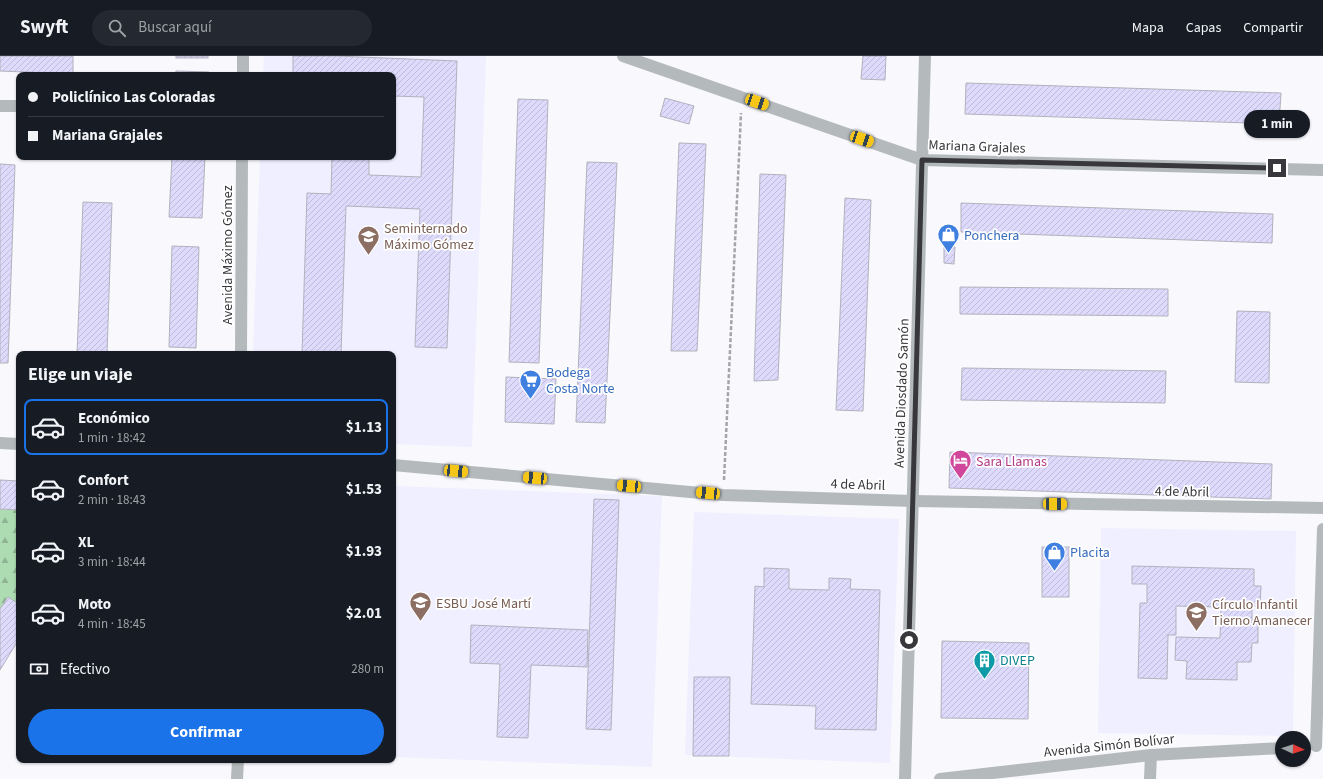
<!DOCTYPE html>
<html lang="es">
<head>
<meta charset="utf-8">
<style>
	:root { --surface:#171b24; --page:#242831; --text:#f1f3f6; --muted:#9ea1a6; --line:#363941; --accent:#1a73e8 }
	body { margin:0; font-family:"Source Sans 3",sans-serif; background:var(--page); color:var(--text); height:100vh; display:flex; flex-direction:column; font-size:15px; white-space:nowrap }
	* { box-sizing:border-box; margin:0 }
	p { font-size:13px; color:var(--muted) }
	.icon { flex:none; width:22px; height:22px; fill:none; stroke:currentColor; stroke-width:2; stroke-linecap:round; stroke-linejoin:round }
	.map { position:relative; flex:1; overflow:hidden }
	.details { position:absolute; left:16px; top:295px; width:380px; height:412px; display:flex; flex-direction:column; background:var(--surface); border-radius:8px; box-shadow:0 1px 3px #0004 }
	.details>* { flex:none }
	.top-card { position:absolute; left:16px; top:16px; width:380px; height:88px; border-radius:8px; box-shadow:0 1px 3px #0004; display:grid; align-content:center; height:88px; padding:0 12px; background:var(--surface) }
	.needle { width:26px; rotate:93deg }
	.tools { position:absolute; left:1275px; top:675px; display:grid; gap:8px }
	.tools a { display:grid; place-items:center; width:36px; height:36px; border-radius:50%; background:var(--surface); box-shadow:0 1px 3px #0004; font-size:20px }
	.end { position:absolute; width:18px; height:18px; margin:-9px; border:5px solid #38383c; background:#fff; box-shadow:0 0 0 2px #fff }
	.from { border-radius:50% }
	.bubble { position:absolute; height:28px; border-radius:14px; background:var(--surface); box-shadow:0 1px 3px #0004; font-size:13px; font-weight:700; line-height:28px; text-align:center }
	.car { position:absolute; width:12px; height:24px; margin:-12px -6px; border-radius:5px; box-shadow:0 0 3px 1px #0007; background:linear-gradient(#f5c518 24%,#345 0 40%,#f5c518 0 76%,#345 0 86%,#f5c518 0) }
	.top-card b { display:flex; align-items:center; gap:14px; height:38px; font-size:15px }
	.top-card b+b { border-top:1px solid var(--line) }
	.top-card i { width:10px; height:10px; background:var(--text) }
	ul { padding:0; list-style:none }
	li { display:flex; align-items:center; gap:12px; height:56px; margin:0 8px 6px; padding:0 4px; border:2px solid transparent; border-radius:8px }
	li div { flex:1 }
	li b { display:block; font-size:15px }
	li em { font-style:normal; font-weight:700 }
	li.selected { border-color:var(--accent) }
	li>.icon { width:36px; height:36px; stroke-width:1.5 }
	h2 { padding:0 12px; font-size:18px; line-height:48px }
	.pay { display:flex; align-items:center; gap:10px; height:44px; padding:0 12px; font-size:15px }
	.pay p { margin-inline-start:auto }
	.action { display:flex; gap:8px; margin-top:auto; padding:8px 12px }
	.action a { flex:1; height:46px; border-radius:24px; background:var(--accent); color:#fff; font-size:16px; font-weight:700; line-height:46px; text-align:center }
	header { display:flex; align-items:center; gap:24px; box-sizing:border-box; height:56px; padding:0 20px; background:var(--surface); border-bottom:1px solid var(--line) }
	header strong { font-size:19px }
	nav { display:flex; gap:22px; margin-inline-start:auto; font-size:14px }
	.search { width:280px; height:36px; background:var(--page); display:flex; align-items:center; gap:10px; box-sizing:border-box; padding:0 14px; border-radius:22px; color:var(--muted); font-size:15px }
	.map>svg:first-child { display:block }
	.built { fill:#f0efff }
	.forest { fill:url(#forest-firs) }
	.building { fill:url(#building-hatch); stroke:#b2b1bc }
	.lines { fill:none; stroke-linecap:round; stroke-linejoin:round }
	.path { stroke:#a5a4a9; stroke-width:2.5; stroke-dasharray:4 2; stroke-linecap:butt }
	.minor { stroke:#b4babb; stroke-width:12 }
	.tertiary { stroke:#b4babb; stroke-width:12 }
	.route { stroke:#38383c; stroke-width:5 }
	.labels { text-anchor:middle; stroke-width:3.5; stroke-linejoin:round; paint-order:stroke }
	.street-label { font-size:14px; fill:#38383c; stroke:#fff }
	.education-label { font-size:14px; fill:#785e54; stroke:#fff; text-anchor:start }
	.shop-label { font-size:14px; fill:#366cbe; stroke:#fff; text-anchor:start }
	.hotel-label { font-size:14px; fill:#b23c85; stroke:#fff; text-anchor:start }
	.culture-label { font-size:14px; fill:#0d838f; stroke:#fff; text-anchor:start }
</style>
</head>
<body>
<header>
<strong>Swyft</strong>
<div class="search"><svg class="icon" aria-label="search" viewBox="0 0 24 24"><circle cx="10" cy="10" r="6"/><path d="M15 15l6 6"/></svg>Buscar aquí</div>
<nav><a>Mapa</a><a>Capas</a><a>Compartir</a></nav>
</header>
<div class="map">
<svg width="1323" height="723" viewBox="0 0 1323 723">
	<defs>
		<pattern id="forest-firs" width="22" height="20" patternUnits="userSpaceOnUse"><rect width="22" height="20" fill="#addcb2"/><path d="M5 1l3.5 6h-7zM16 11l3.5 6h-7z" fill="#8eb392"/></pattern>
		<pattern id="building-hatch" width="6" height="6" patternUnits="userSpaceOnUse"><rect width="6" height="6" fill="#dddafc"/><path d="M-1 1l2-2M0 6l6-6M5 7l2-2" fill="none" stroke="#bebcd9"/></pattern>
	</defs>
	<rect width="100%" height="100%" fill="#f9f8fd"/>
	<g class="built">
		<path d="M264 0H485L486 1 472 391 393 388V298H253L260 101H393V19H263Z"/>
		<path d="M393 430 662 440 652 711 393 701Z"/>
		<path d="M694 456 899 463 890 707 685 699Z"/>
		<path d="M1101 472 1296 475 1293 680 1098 677Z"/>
	</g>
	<path class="forest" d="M0 453 19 454V548L8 541 0 553Z"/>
	<g class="building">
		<path d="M0 0H73V18L0 15Z"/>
		<rect x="176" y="0" width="32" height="2"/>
		<path d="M293 0H336L457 5 447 292 415 291 420 153 346 150 341 298H302L307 137 331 138 332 101H369V119L421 121 424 41 393 40V19H293Z"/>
		<path d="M863 0H886L885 24 861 23Z"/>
		<path d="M176 15 209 16 208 19H175Z"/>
		<path d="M966 27 1281 37 1279 68 965 58Z"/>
		<path d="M665 42 694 50 689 68 660 60Z"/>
		<path d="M518 43 548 44 539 307 509 306Z"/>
		<path d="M679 87 706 88 697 295H671Z"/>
		<path d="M172 101H205L202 162 169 161Z"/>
		<path d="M587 106 617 107 605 367 576 366Z"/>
		<path d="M0 108 15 109 8 307H0Z"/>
		<path d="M760 118 786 119 778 324 754 325Z"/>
		<path d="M845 142 871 144 863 355 836 354Z"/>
		<path d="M83 146 112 147 107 298H77Z"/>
		<path d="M961 147 1273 158 1272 187 961 176Z"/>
		<path d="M172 190 199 191 196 292 169 291Z"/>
		<path d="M944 190 955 191 954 208 944 207Z"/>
		<path d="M960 231 1168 233V260L960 258Z"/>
		<path d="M1237 255 1270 256 1269 327 1235 326Z"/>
		<path d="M962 312 1166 315 1165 347 961 344Z"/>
		<path d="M506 321 556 323 554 368 505 366Z"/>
		<path d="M950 396 1272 408 1271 443 949 432Z"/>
		<path d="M0 424 19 425V454L0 453Z"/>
		<path d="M594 443 619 444 611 674 586 673Z"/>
		<rect x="1042" y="491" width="27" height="50"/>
		<path d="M1132 510 1254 513V530H1261L1260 550H1252V566H1258V587H1252L1251 606H1237V624L1186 623 1187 605 1175 604 1176 581 1220 582 1221 551 1176 550V579H1168L1167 623 1138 622 1140 547H1147V528H1132Z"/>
		<path d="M764 512 789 513V533L829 534V522L851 523 850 533 880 534 876 674 815 673 816 650 751 648 755 530 764 531Z"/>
		<path d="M8 541 19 548V583L0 614V553Z"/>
		<path d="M471 569 588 574 587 611 531 609 528 682 497 681 500 608 470 607Z"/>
		<path d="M942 585 1029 587 1028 663 941 662Z"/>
		<path d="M694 621H730L729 700H693Z"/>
	</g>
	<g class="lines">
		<path class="path" d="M724 424 741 57"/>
		<g class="minor">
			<path d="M243 19V0"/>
			<path d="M0 50H19"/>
			<path d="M241 298 242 101"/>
			<path d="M0 387 19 388"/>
			<path d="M393 409 723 439 913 445 1323 452"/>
			<path d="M1316 690 1323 473"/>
			<path d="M237 723 238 704"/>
			<path d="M905 723 925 0"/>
			<path d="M940 723 1151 699 1282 692"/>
			<path d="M1150 723 1151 699"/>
		</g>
		<path class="tertiary" d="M623 0 922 104 1323 114"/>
	</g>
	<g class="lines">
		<path class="route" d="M909 584 922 104 1277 112"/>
	</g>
	<defs>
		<symbol id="shop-pin" viewBox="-11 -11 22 30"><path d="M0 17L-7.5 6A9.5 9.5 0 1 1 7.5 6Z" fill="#3f7fe0" stroke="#fff"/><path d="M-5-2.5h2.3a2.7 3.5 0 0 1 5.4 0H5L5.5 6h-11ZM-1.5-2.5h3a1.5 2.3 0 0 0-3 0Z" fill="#fff"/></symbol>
		<symbol id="school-pin" viewBox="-11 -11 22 30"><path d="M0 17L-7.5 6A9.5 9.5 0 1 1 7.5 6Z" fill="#8d6e63" stroke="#fff"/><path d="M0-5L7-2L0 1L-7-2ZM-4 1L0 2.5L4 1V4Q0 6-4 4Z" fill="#fff"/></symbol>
		<symbol id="supermarket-pin" viewBox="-11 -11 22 30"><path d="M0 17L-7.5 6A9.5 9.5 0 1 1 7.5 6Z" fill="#3f7fe0" stroke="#fff"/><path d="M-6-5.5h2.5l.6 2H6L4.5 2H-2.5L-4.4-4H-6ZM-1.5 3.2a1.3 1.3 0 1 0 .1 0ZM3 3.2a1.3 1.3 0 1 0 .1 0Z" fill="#fff"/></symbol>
		<symbol id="hotel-pin" viewBox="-11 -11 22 30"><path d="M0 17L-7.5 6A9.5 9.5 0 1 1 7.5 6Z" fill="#d1479c" stroke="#fff"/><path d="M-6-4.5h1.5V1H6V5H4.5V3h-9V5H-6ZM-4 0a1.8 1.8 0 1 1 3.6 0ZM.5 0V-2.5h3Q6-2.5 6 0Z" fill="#fff"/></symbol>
		<symbol id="building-pin" viewBox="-11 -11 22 30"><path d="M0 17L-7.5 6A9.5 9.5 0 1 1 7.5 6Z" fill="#0f9aa8" stroke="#fff"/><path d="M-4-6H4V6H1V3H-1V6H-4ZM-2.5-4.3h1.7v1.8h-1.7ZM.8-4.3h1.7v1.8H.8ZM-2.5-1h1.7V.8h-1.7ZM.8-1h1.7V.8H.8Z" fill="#fff"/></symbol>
	</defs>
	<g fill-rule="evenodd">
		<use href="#shop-pin" x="936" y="166" width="25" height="34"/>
		<use href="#school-pin" x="356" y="168" width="25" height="34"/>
		<use href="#supermarket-pin" x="518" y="312" width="25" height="34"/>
		<use href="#hotel-pin" x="948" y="392" width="25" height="34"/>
		<use href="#shop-pin" x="1042" y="484" width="25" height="34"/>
		<use href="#school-pin" x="408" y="534" width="25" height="34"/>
		<use href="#school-pin" x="1184" y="544" width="25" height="34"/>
		<use href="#building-pin" x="972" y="592" width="25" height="34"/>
	</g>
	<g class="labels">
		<g class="street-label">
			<text transform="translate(977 90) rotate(2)" y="5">Mariana Grajales</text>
			<text transform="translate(227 199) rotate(-90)" y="5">Avenida Máximo Gómez</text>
			<text transform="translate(901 337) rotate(-88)" y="5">Avenida Diosdado Samón</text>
			<text transform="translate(858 428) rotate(2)" y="5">4 de Abril</text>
			<text transform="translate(1182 435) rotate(1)" y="5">4 de Abril</text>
			<text transform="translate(1109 689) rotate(-6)" y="5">Avenida Simón Bolívar</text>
		</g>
		<g class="education-label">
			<text x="384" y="177">Seminternado<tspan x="384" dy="16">Máximo Gómez</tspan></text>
			<text x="436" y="552">ESBU José Martí</text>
			<text x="1212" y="553">Círculo Infantil<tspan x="1212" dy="16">Tierno Amanecer</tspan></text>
		</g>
		<g class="shop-label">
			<text x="964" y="184">Ponchera</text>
			<text x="546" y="321">Bodega<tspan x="546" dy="16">Costa Norte</tspan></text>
			<text x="1070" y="501">Placita</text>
		</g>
		<g class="hotel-label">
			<text x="976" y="410">Sara Llamas</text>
		</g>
		<g class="culture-label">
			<text x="1000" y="609">DIVEP</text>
		</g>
	</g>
</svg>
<div class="tools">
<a><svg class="needle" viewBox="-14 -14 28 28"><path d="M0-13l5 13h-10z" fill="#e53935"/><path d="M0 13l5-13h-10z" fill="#9ea1a6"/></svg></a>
</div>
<i class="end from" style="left:909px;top:584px"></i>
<i class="end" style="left:1277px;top:112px"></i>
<div class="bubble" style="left:1244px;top:54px;width:66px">1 min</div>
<i class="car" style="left:757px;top:46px;rotate:109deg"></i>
<i class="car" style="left:862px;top:83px;rotate:109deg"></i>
<i class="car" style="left:456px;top:415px;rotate:95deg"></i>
<i class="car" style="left:535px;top:422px;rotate:275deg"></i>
<i class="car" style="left:629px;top:430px;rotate:275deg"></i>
<i class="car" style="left:708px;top:437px;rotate:275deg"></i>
<i class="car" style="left:1055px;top:448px;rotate:91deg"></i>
<div class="top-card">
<b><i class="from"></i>Policlínico Las Coloradas</b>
<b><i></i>Mariana Grajales</b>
</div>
<section class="details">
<h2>Elige un viaje</h2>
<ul>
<li class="selected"><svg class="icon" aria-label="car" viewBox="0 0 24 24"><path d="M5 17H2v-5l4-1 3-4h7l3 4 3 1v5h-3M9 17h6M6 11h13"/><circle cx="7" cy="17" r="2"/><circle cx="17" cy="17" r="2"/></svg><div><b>Económico</b><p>1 min · 18:42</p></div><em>$1.13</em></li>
<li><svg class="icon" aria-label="car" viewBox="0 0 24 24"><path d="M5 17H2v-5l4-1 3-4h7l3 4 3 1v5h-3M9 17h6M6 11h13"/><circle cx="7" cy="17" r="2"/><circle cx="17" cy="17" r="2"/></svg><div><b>Confort</b><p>2 min · 18:43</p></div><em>$1.53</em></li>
<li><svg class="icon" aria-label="car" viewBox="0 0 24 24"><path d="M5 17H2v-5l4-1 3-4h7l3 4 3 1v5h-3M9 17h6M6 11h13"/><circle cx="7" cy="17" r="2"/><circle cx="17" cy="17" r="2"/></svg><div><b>XL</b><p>3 min · 18:44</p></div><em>$1.93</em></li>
<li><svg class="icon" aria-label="car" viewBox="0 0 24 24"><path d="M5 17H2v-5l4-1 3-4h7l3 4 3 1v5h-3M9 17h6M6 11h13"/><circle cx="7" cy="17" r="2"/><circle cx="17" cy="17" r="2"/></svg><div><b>Moto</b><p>4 min · 18:45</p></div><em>$2.01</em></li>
</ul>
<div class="pay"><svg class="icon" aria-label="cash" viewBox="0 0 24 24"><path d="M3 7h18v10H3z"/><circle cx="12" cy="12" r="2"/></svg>Efectivo<p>280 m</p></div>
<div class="action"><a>Confirmar</a></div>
</section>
</div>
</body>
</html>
